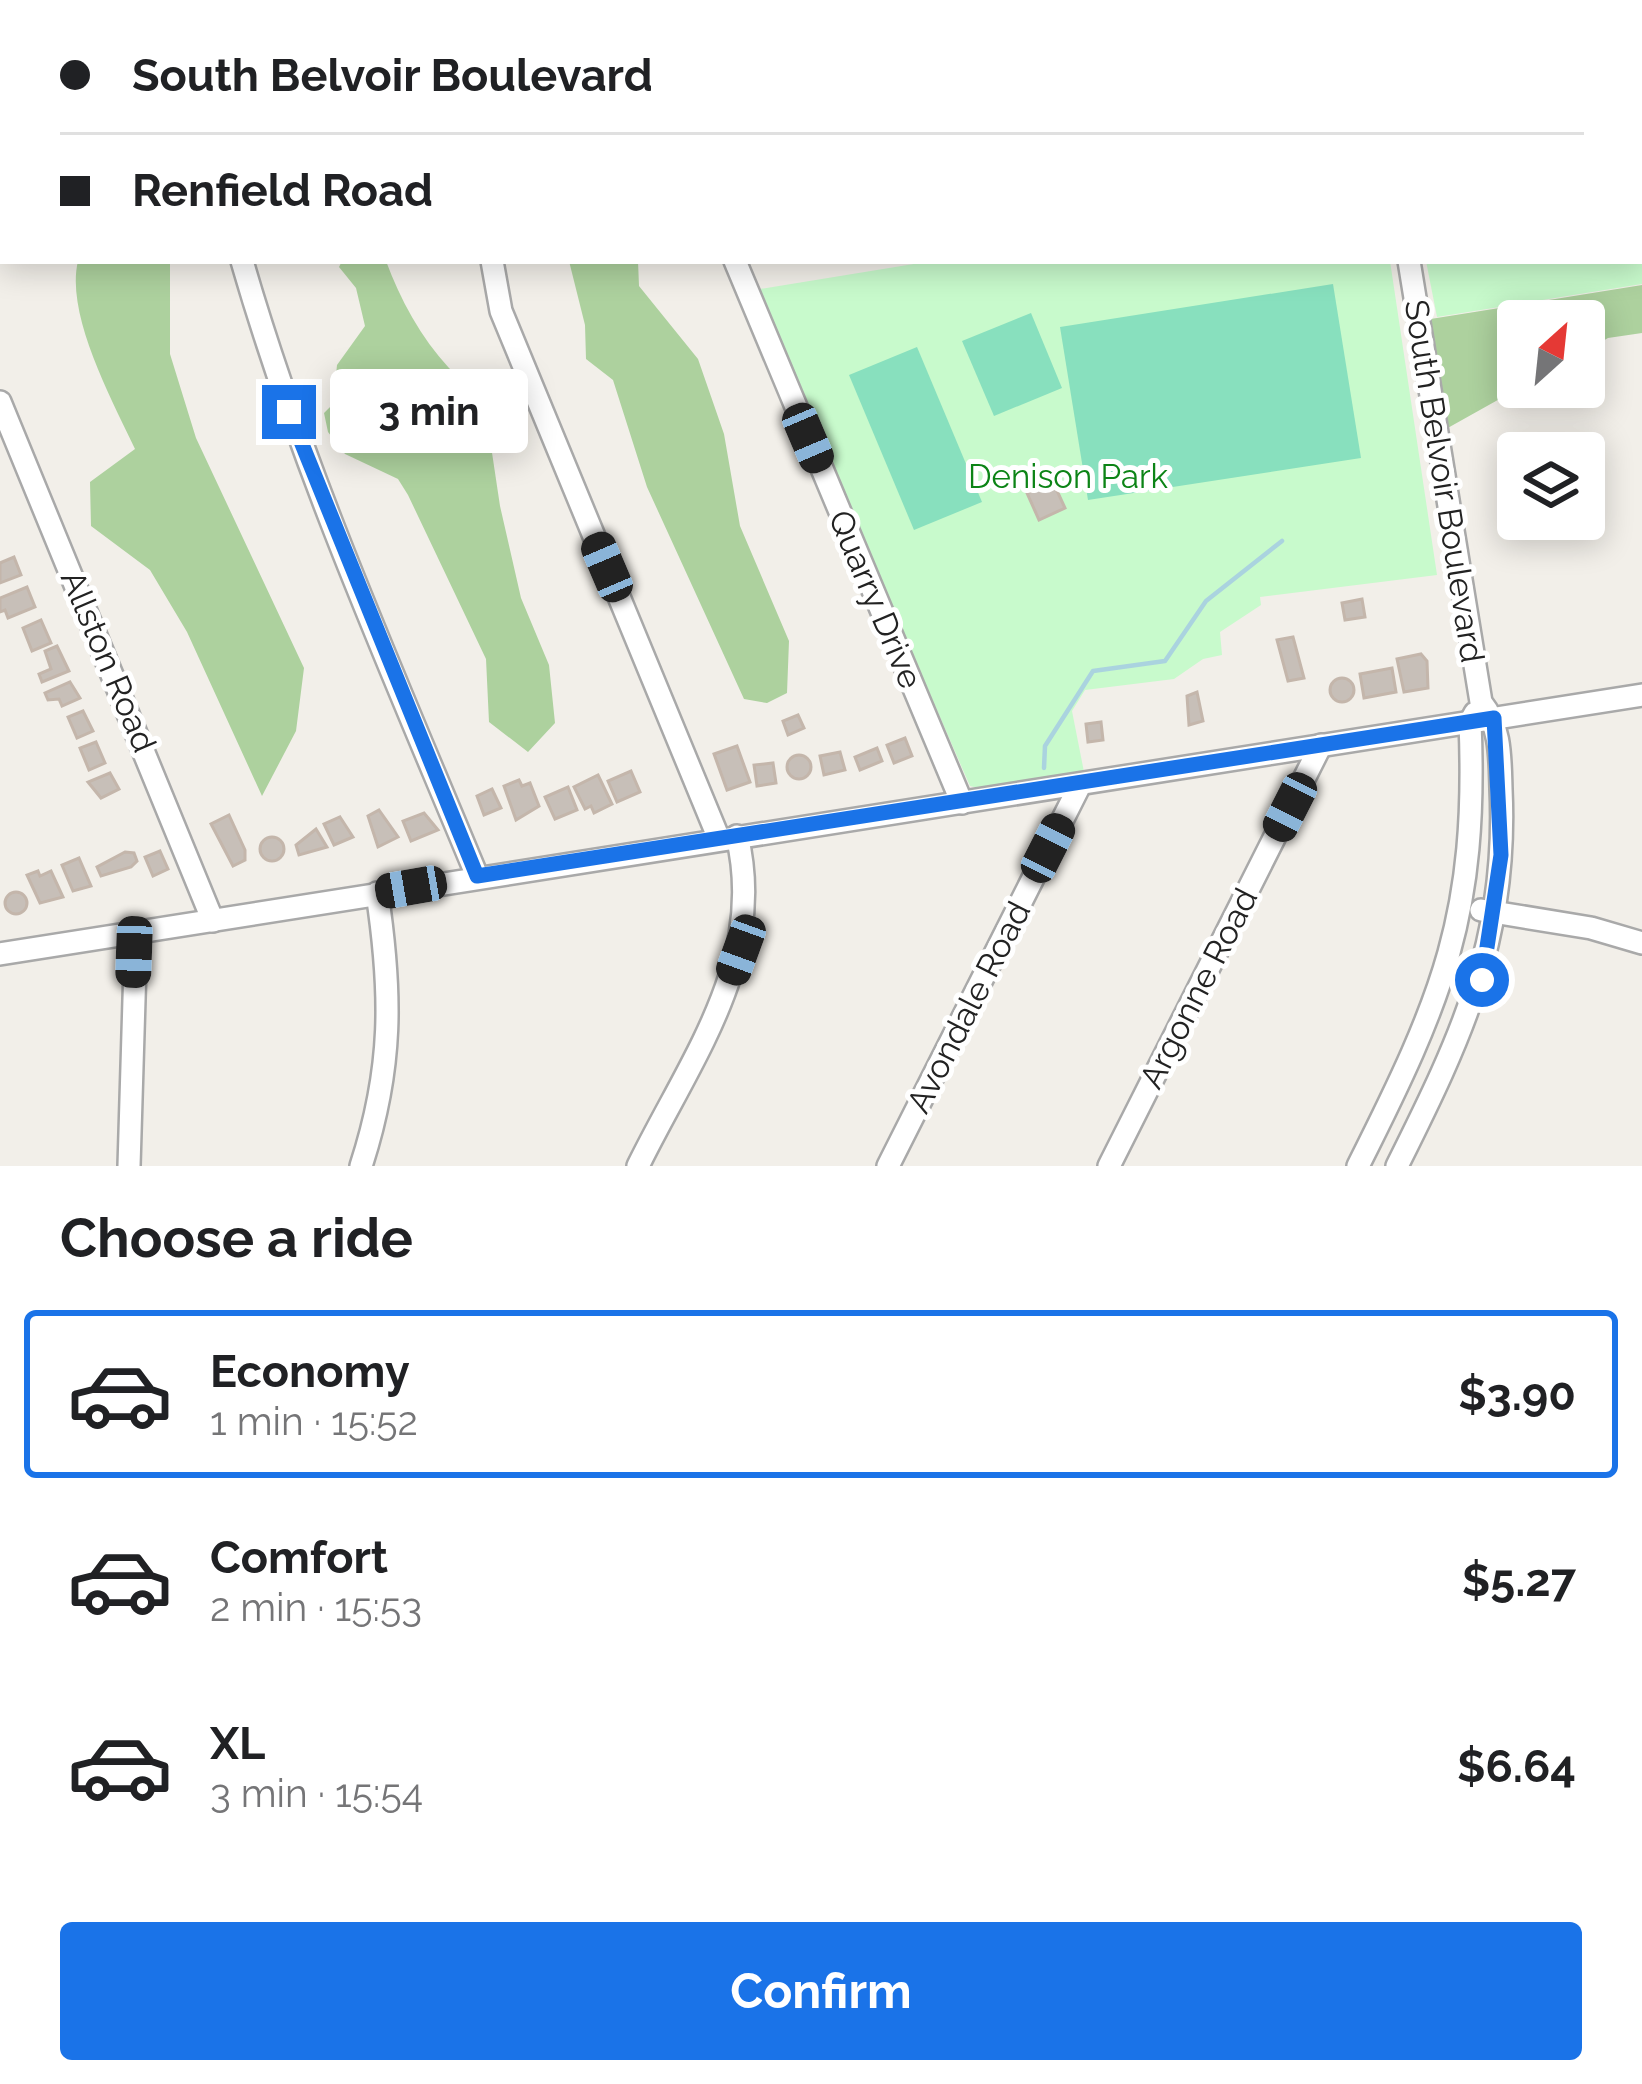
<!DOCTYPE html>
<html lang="en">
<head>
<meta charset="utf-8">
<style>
	:root { --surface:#fff; --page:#f6f6f6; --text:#202124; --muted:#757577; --line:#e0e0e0; --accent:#1a73e8 }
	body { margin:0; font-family:Raleway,sans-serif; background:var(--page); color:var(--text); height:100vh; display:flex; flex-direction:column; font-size:45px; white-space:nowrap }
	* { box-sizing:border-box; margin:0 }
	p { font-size:39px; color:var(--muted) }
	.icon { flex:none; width:66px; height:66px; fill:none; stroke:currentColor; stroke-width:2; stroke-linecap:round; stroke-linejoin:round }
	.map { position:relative; height:1166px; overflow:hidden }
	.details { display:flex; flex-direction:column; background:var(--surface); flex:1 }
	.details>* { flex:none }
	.top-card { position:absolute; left:0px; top:0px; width:1644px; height:264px; box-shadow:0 6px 30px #0003; display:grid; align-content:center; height:264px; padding:0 60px; background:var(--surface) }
	.needle { width:78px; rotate:27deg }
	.fabs { position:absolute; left:1497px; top:300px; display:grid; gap:24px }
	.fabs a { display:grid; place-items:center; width:108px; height:108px; border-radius:12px; background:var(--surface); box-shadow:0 6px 30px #0003; font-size:60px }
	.end { position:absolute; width:54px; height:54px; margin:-27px; border:15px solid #1a73e8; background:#fff; box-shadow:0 0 0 6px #fff }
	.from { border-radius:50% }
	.bubble { position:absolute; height:84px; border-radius:12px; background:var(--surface); box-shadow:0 6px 30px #0003; font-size:39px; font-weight:700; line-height:84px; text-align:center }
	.car { position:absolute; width:36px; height:72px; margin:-36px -18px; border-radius:15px; box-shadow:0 0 9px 3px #0007; background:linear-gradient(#222 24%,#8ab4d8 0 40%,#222 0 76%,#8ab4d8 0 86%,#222 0) }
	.top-card b { display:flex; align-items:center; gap:42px; height:114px; font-size:45px }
	.top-card b+b { border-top:3px solid var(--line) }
	.top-card i { width:30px; height:30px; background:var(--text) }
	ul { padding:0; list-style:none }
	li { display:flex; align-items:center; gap:36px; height:168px; margin:0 24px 18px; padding:0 36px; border:6px solid transparent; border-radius:12px }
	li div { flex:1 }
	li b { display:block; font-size:45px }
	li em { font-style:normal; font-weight:700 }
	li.selected { border-color:var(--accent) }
	li>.icon { width:108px; height:108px; stroke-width:1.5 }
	h2 { padding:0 60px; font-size:54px; line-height:144px }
	.button { display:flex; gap:24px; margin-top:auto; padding:24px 60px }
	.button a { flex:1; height:138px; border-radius:12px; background:var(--accent); color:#fff; font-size:48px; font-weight:700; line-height:138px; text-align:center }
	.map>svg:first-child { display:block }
	.forest { fill:#add19e }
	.park { fill:#c8facc }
	.pitch { fill:#88e0be }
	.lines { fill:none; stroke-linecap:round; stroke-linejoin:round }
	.stream { stroke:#aad3df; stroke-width:4.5 }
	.building { fill:#c7bfb8; stroke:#c4b6ab; stroke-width:3 }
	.minor-casing { stroke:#a9a9a9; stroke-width:26 }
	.major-casing { stroke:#a06b00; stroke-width:28 }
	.minor { stroke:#fff; stroke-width:21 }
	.major { stroke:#fcd6a4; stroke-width:24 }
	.route { stroke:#1a73e8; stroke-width:15 }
	.labels { text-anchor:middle; stroke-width:10; stroke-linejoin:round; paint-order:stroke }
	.park-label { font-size:33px; fill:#0c8416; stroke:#fff }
	.street-label { font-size:33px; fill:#222; stroke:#fff }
</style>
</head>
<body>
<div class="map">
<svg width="1642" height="1166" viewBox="0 0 1642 1166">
	<rect width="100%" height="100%" fill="#f2efe9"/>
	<g class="forest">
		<path d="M78 261H170V354L196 438 304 668 296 731 262 796 187 632 150 570 91 526 90 482 135 449C112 400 65 314 78 261Z"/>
		<path d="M342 261H386C400 299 421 338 449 368 469 388 495 386 507 414L491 446 500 506 521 598 549 665 555 723 528 752 489 722 486 659 408 495 398 479 345 454 328 432 324 413 333 404 337 365 365 326 356 288 339 267Z"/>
		<path d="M569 261H638L639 286 698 359 724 434 740 526 789 641 787 693 767 703 744 699 647 487 613 380 586 359 585 325Z"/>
		<path d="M1642 285V333L1608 338 1584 352V321H1518L1521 387 1437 434 1418 321Z"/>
	</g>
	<g class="park">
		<path d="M1370 0H1642V284L1437 317 1426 261H1641V3Z"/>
		<path d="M932 261H1390L1437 575 1260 597 1261 605 1220 632 1222 655 1203 659 1174 679 1085 690 1072 711 1084 772 982 789 970 786 754 290Z"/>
	</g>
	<g class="pitch">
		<path d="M1333 284 1361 458 1088 500 1060 327Z"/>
		<path d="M1031 313 1062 388 994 416 962 341Z"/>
		<path d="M917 347 982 502 914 530 849 375Z"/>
	</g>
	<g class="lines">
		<path class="stream" d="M1044 768 1045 746 1093 671 1165 661 1206 601 1282 541"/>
	</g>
	<g class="building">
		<path d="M1053 482 1065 508 1039 520 1027 493Z"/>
		<path d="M14 557 21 575 0 583V563Z"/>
		<path d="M27 587 35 607 8 618 5 610 0 612V598Z"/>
		<path d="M1362 599 1365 617 1345 620 1342 603Z"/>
		<path d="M41 620 51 643 32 651 23 628Z"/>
		<path d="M1293 637 1304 678 1288 681 1277 640Z"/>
		<path d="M57 646 69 671 42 682 39 674 51 669 45 651Z"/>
		<path d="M1421 654 1427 661 1428 688 1404 692 1397 659Z"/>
		<path d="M1392 668 1396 692 1364 698 1360 674Z"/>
		<circle cx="1342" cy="690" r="12"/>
		<path d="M70 682 80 698 62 706 59 699 48 700 45 693Z"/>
		<path d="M1197 692 1203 721 1189 725 1187 696Z"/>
		<path d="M83 711 93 731 77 738 68 717Z"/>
		<path d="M798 715 804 728 788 735 783 721Z"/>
		<path d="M1101 722 1103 740 1088 742 1086 724Z"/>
		<path d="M905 738 912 756 894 763 887 745Z"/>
		<path d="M96 742 105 763 89 770 80 748Z"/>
		<path d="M737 746 750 782 727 790 714 754Z"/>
		<path d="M877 748 882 761 860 770 855 757Z"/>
		<path d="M840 752 845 770 824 775 820 756Z"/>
		<circle cx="799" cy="767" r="12"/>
		<path d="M773 763 776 783 757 786 754 765Z"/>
		<path d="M631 771 640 792 617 802 608 781Z"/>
		<path d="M110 773 119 789 101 798 88 782Z"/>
		<path d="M598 775 612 804 594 813 591 806 585 809 574 787Z"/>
		<path d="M519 780 522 786 530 783 539 806 516 820 504 786Z"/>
		<path d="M568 787 577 810 555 819 545 797Z"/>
		<path d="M492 789 501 808 484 815 477 796Z"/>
		<path d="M379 810 398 837 378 847 368 816Z"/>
		<path d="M424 813 438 830 411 841 403 821Z"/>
		<path d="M229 815 245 850V860L233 866 211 824Z"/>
		<path d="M340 817 353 837 334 845 324 824Z"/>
		<path d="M316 829 327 847 299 855 296 845Z"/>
		<circle cx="272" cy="849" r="12"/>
		<path d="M160 851 168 869 153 876 145 857Z"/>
		<path d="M125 852 134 853 137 861 131 867 101 876 97 867Z"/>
		<path d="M79 858 91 886 73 891 62 865Z"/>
		<path d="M38 871 40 876 51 871 63 897 40 903 27 875Z"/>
		<circle cx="16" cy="903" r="11"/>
	</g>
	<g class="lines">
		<defs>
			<g id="minor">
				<path d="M1347 0 1348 3"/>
				<path d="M31 3 33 0"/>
				<path d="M290 3 292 0"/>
				<path d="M537 3 539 0"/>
				<path d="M771 3 772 0"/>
				<path d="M0 66 3 60"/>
				<path d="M242 261C303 472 393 673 477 876"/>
				<path d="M492 261 501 311 719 839"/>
				<path d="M735 261 962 803"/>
				<path d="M0 402 213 921"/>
				<path d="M1481 910 1591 928 1642 943"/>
				<path d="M0 954 1642 695"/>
				<path d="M129 1166 136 933"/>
				<path d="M361 1166C393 1068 392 993 377 893"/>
				<path d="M638 1166C691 1058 767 960 737 836"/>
				<path d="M888 1166 1080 785"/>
				<path d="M1109 1166 1321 745"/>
				<path d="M1358 1166C1443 997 1478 915 1470 722L1475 713"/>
				<path d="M1397 1166C1462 1036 1508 939 1501 789 1500 757 1501 727 1481 702L1409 261"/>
			</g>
			<g id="major">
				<path d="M942 3 960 0"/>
				<path d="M1137 3 1156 0"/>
				<path d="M0 153 3 152"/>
				<path d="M0 179H3"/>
			</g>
		</defs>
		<use href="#minor" class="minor-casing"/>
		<use href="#major" class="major-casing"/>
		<use href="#minor" class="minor"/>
		<use href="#major" class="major"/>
	</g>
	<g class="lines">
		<path class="route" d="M289 412 477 876 1494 718 1501 855 1482 980"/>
	</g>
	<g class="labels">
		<g class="park-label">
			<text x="1068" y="488">Denison Park</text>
		</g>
		<g class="street-label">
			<text transform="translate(1445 481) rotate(81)" y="12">South Belvoir Boulevard</text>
			<text transform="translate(876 599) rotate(67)" y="12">Quarry Drive</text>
			<text transform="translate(109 661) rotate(67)" y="12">Allston Road</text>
			<text transform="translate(1198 988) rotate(-63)" y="12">Argonne Road</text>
			<text transform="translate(968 1007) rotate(-63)" y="12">Avondale Road</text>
		</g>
	</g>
</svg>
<div class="fabs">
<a><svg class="needle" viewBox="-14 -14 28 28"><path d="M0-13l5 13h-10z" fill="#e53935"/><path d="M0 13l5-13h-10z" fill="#757577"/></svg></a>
<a><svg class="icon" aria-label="layers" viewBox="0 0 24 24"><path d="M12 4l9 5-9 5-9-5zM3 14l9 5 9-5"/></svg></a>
</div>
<i class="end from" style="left:1482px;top:980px"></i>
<i class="end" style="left:289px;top:412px"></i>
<div class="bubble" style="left:330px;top:369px;width:198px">3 min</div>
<i class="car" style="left:808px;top:438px;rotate:157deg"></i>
<i class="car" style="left:607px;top:567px;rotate:337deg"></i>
<i class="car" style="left:1290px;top:807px;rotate:207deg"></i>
<i class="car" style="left:1048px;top:848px;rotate:27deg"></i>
<i class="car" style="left:411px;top:887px;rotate:260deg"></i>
<i class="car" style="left:741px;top:950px;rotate:200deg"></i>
<i class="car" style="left:134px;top:952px;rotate:182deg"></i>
<div class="top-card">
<b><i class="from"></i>South Belvoir Boulevard</b>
<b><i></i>Renfield Road</b>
</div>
</div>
<section class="details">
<h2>Choose a ride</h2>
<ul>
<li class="selected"><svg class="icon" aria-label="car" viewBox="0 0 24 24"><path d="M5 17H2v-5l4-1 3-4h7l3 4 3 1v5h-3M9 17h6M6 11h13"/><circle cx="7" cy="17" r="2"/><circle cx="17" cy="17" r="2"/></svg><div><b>Economy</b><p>1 min · 15:52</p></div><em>$3.90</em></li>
<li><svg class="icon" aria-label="car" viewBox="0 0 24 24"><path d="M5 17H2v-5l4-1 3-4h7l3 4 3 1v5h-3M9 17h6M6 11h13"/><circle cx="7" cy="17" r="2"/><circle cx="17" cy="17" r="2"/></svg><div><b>Comfort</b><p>2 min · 15:53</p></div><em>$5.27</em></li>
<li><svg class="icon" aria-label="car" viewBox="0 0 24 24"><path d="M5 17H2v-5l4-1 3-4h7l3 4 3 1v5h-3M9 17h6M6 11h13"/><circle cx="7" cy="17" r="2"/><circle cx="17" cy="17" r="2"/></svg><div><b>XL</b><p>3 min · 15:54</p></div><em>$6.64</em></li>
</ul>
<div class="button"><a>Confirm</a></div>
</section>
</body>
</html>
